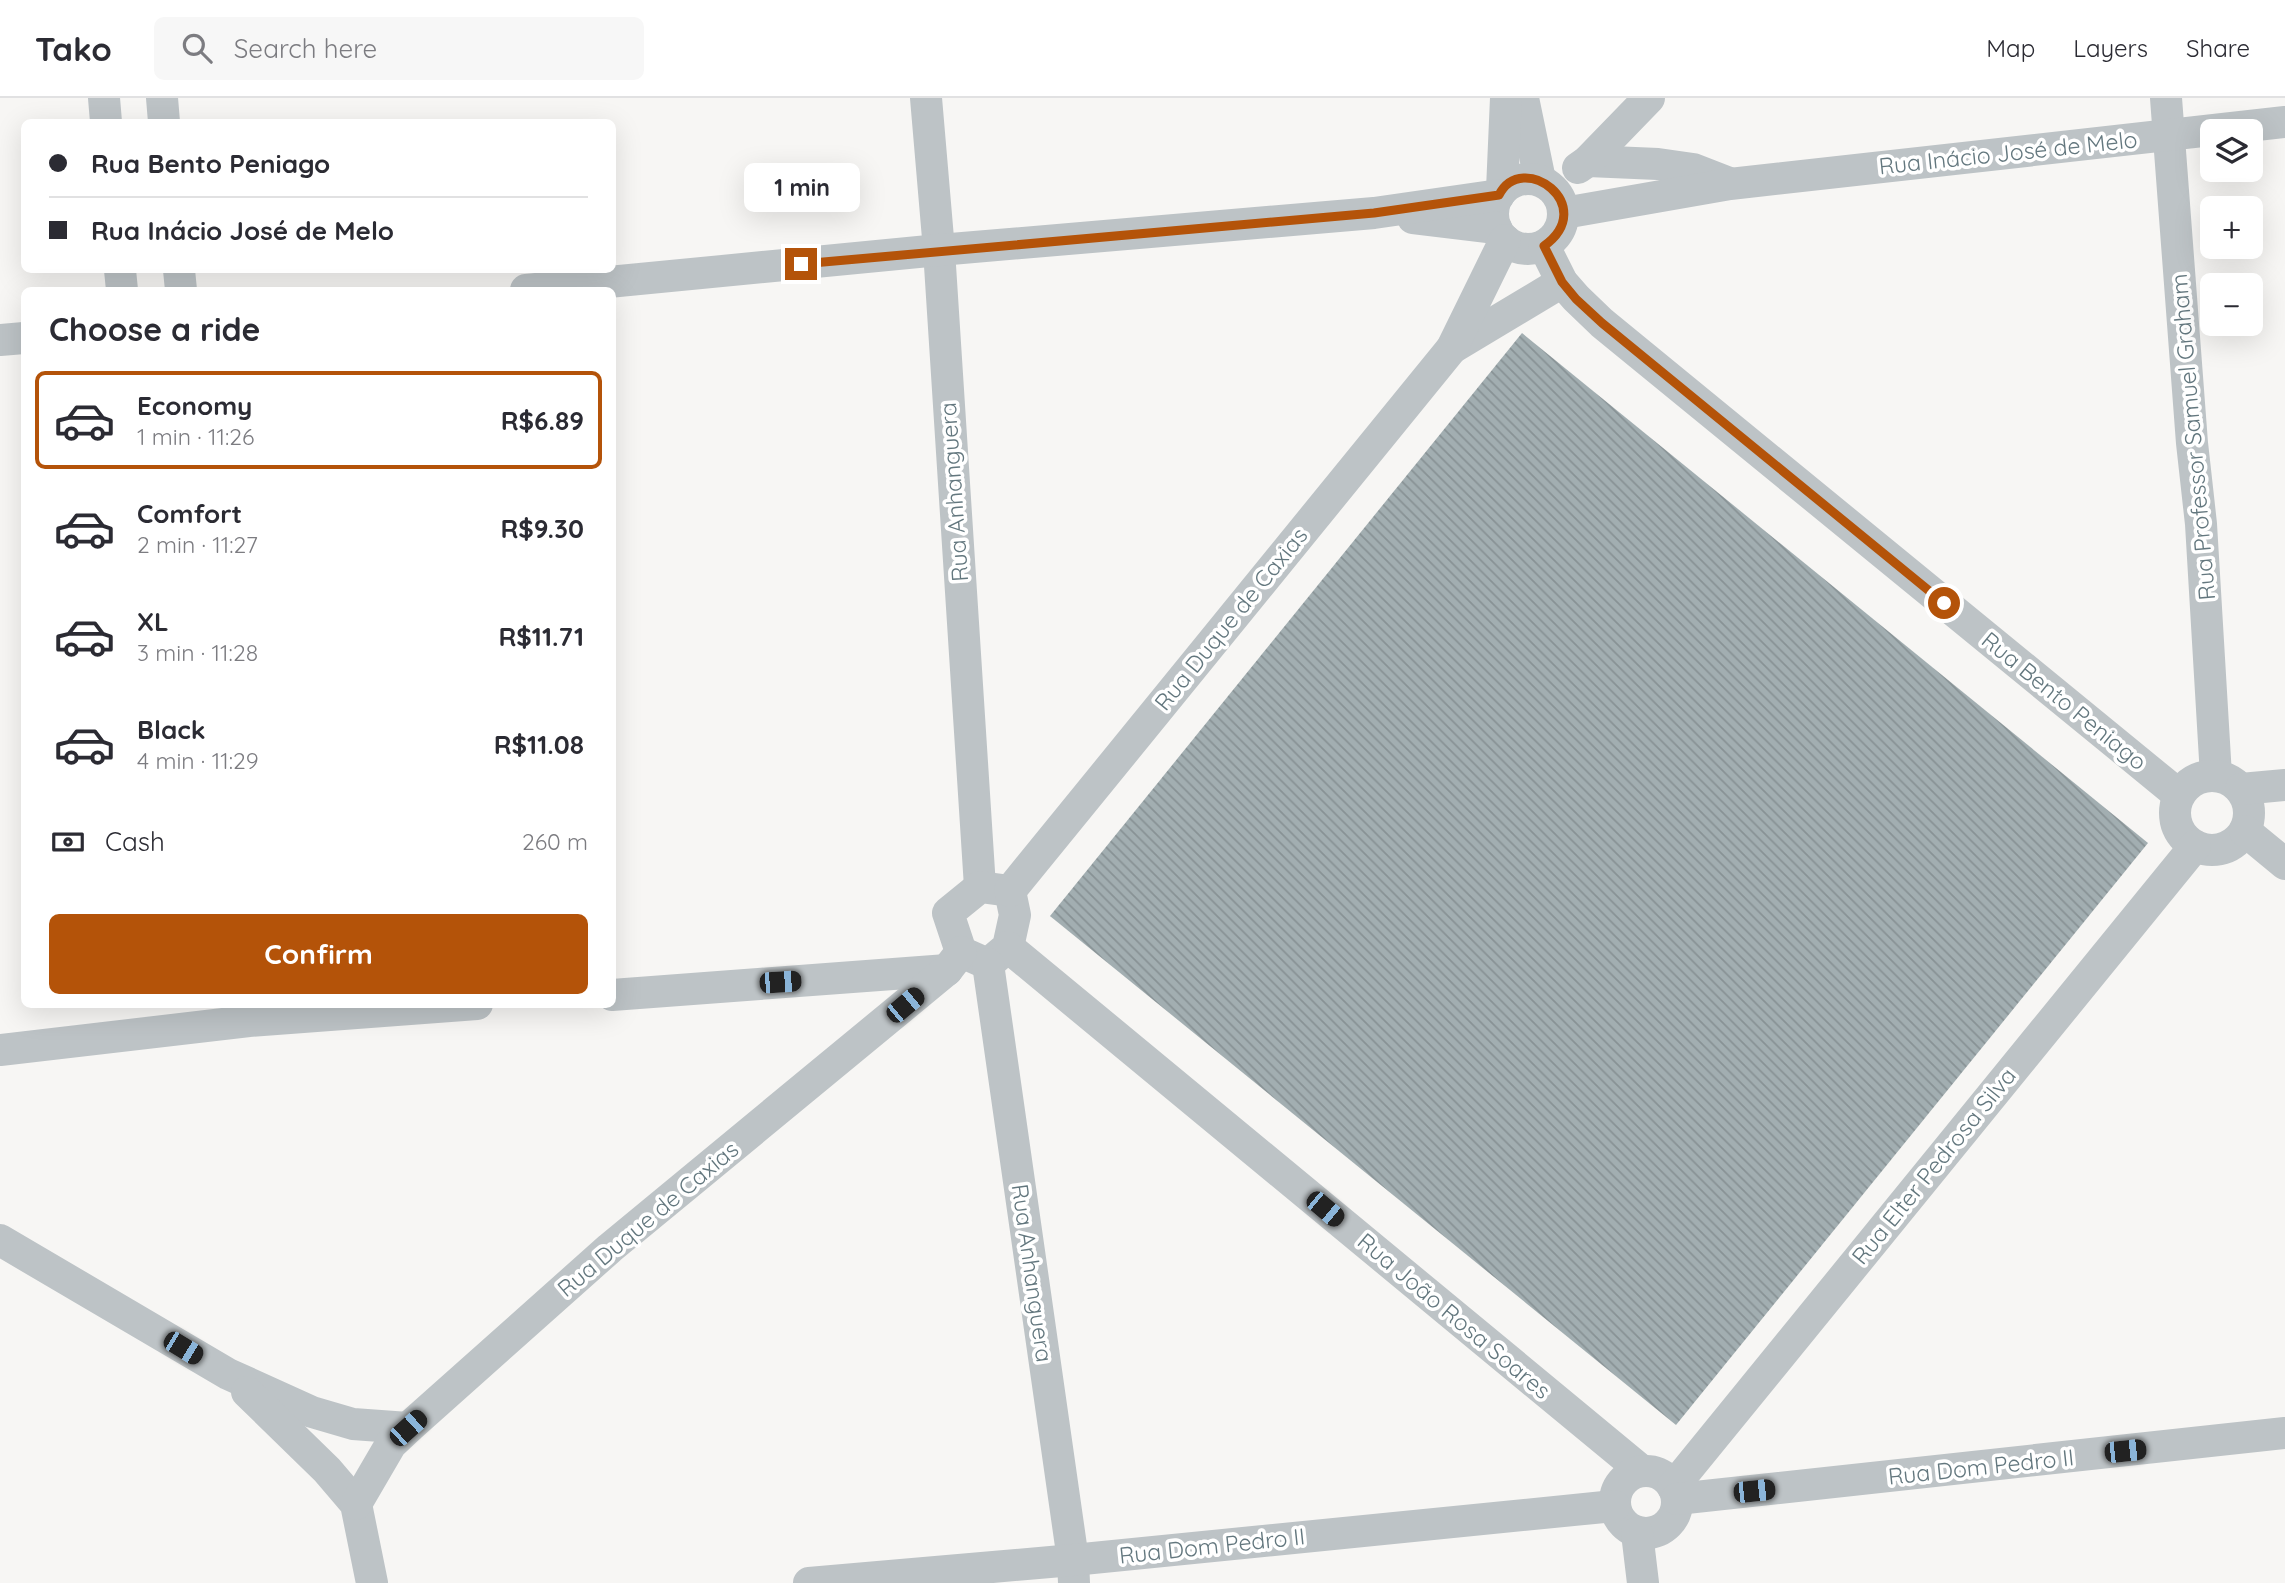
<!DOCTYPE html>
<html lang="en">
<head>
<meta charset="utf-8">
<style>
	:root { --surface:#fff; --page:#f7f7f7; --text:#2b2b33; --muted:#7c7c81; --line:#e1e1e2; --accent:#b45309 }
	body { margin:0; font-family:Quicksand,sans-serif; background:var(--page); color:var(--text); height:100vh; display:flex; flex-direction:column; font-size:26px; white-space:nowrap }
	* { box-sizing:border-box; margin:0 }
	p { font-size:23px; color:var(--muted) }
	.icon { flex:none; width:38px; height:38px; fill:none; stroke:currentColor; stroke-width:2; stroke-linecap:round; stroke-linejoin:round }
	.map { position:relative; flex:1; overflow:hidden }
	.panel { position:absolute; left:21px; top:189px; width:595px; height:721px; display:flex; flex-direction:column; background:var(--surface); border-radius:10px; box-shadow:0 7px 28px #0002 }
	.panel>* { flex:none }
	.guide { position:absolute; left:21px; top:21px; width:595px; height:154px; border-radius:10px; box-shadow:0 7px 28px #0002; display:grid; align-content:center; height:154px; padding:0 28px; background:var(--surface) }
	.buttons { position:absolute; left:2200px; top:21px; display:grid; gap:14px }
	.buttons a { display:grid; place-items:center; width:63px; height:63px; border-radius:10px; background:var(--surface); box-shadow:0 7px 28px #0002; font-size:35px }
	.end { position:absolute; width:32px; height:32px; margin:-16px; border:9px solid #b45309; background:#fff; box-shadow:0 0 0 4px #fff }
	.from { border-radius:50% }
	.bubble { position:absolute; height:49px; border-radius:10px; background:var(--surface); box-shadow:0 7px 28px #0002; font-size:23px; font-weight:700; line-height:49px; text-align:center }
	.car { position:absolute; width:21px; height:42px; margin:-21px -10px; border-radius:9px; box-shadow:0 0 5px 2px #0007; background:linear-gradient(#222 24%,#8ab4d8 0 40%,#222 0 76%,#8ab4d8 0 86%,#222 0) }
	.guide b { display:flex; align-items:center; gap:24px; height:66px; font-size:26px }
	.guide b+b { border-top:2px solid var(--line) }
	.guide i { width:18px; height:18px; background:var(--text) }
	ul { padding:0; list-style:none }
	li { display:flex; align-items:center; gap:21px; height:98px; margin:0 14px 10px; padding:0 14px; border:4px solid transparent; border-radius:10px }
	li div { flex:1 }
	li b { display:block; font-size:26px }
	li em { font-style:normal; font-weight:700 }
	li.on { border-color:var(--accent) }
	li>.icon { width:63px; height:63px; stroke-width:1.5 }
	h2 { padding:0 28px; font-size:32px; line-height:84px }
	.pay { display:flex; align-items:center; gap:18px; height:77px; padding:0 28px; font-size:26px }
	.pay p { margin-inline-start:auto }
	.button { display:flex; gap:14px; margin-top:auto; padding:14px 28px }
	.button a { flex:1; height:80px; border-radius:10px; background:var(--accent); color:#fff; font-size:28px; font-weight:700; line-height:80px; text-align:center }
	header { display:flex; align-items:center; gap:42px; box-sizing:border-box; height:98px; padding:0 35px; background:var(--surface); border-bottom:2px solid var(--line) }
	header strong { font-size:33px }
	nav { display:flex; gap:38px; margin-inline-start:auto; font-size:24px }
	.search { width:490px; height:63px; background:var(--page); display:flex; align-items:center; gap:18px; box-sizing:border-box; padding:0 24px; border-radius:10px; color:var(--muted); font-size:26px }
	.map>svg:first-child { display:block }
	.building { fill:url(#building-back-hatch) }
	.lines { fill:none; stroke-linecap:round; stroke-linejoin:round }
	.minor { stroke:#bdc3c6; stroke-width:32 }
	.route { stroke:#b45309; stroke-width:9 }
	.labels { text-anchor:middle; stroke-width:7; stroke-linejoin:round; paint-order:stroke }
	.street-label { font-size:23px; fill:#63777e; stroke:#fff }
</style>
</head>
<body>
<header>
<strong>Tako</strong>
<div class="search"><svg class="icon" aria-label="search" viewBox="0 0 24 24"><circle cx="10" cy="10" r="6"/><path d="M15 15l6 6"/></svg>Search here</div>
<nav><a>Map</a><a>Layers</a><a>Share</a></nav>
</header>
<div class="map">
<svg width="2285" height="1485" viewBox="0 0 2285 1485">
	<defs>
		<pattern id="building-back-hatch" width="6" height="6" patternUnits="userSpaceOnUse" patternTransform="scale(1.75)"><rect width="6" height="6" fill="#a2aeb1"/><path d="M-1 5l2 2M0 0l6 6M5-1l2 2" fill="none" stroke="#889295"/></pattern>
	</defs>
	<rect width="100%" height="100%" fill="#f7f6f4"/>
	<path class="building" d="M1522 235 2148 745 1676 1327 1050 818Z"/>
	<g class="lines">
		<g class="minor">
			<path d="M104 0 106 24"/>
			<path d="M162 0 164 24"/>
			<path d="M926 0 939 152 980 789"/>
			<path d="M1523 0 1540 82"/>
			<path d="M2166 0 2192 345 2201 426 2216 678"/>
			<path d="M1588 63 1658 66 1693 71 1729 85"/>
			<path d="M1578 70 1588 63 1649 0"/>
			<circle cx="1528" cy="116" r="35"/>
			<path d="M1502 92 1506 0"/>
			<path d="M1564 115 1730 86 2285 24"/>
			<path d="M1413 120 1496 130"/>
			<path d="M1544 148 1562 184 1576 200 1602 225 2179 697"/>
			<path d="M120 172 122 192"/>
			<path d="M179 172 181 192"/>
			<path d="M526 192 939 152 1374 115 1499 97"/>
			<path d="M0 242 24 240"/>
			<path d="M1452 250 1562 184"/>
			<circle cx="2212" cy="715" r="37"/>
			<path d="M2241 691 2285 687"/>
			<path d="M2245 733 2285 766"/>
			<path d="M980 789 1010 793 1015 817 1008 849 988 866 961 854 948 815Z"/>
			<path d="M1010 793 1452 250 1505 142"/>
			<path d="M1008 849 1642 1373"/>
			<path d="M988 866 1073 1462 1074 1485"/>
			<path d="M612 897 947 872"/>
			<path d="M0 952 249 923 477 906"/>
			<path d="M0 1142 228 1276 312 1314 353 1326 408 1330"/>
			<path d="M247 1294 327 1372 356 1406 372 1485"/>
			<circle cx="1646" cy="1404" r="31"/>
			<path d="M1673 1389 2195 748"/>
			<path d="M1677 1401 2285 1335"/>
			<path d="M356 1406 391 1346 408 1330 610 1150 947 872 961 854"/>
			<path d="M1637 1435 1643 1485"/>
			<path d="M809 1485 1073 1462 1614 1408"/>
		</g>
	</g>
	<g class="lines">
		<path class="route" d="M801 166 1374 115 1499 97C1522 51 1600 108 1544 148L1562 184 1576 201 1602 225 1944 505"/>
	</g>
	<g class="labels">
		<g class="street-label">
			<text transform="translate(2008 55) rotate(-6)" y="8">Rua Inácio José de Melo</text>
			<text transform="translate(2193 339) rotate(-95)" y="8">Rua Professor Samuel Graham</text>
			<text transform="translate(954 394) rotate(-94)" y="8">Rua Anhanguera</text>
			<text transform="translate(1231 521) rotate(-51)" y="8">Rua Duque de Caxias</text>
			<text transform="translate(2064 603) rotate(39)" y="8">Rua Bento Peniago</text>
			<text transform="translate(1934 1068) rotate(-51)" y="8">Rua Elter Pedrosa Silva</text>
			<text transform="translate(648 1121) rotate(-40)" y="8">Rua Duque de Caxias</text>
			<text transform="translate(1032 1175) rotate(82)" y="8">Rua Anhanguera</text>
			<text transform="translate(1454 1218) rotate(40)" y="8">Rua João Rosa Soares</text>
			<text transform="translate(1981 1369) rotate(-6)" y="8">Rua Dom Pedro II</text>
			<text transform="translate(1212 1448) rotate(-6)" y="8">Rua Dom Pedro II</text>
		</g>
	</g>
</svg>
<div class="buttons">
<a><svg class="icon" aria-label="layers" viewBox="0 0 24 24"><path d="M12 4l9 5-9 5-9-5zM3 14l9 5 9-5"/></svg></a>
<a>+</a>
<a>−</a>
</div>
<i class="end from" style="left:1944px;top:505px"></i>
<i class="end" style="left:801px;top:166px"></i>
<div class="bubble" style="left:744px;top:65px;width:116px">1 min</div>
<i class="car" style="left:780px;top:884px;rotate:86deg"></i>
<i class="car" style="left:905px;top:907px;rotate:50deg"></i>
<i class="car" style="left:1325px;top:1111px;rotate:130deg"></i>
<i class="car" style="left:183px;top:1250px;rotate:121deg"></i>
<i class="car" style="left:408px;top:1330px;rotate:48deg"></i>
<i class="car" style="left:2125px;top:1353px;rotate:84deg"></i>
<i class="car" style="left:1754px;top:1393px;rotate:84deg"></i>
<div class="guide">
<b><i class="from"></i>Rua Bento Peniago</b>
<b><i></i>Rua Inácio José de Melo</b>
</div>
<section class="panel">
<h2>Choose a ride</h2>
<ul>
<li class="on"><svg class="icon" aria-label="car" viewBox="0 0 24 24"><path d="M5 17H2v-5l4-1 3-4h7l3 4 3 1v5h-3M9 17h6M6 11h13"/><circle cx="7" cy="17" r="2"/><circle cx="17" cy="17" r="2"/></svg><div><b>Economy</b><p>1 min · 11:26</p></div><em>R$6.89</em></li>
<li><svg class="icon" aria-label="car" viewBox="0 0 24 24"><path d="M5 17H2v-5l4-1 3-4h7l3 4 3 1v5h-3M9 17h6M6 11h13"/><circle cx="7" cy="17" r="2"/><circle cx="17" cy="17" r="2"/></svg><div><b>Comfort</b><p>2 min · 11:27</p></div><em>R$9.30</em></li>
<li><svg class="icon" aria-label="car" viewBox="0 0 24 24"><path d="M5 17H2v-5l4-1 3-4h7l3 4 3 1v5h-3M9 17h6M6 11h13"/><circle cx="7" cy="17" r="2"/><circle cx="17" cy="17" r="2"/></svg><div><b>XL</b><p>3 min · 11:28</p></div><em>R$11.71</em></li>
<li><svg class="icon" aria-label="car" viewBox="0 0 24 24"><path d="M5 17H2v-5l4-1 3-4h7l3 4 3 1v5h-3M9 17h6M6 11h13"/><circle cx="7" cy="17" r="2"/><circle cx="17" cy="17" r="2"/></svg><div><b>Black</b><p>4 min · 11:29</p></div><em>R$11.08</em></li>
</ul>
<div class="pay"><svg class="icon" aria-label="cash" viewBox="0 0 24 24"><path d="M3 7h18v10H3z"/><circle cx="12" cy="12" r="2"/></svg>Cash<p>260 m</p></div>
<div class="button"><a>Confirm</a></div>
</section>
</div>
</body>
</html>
